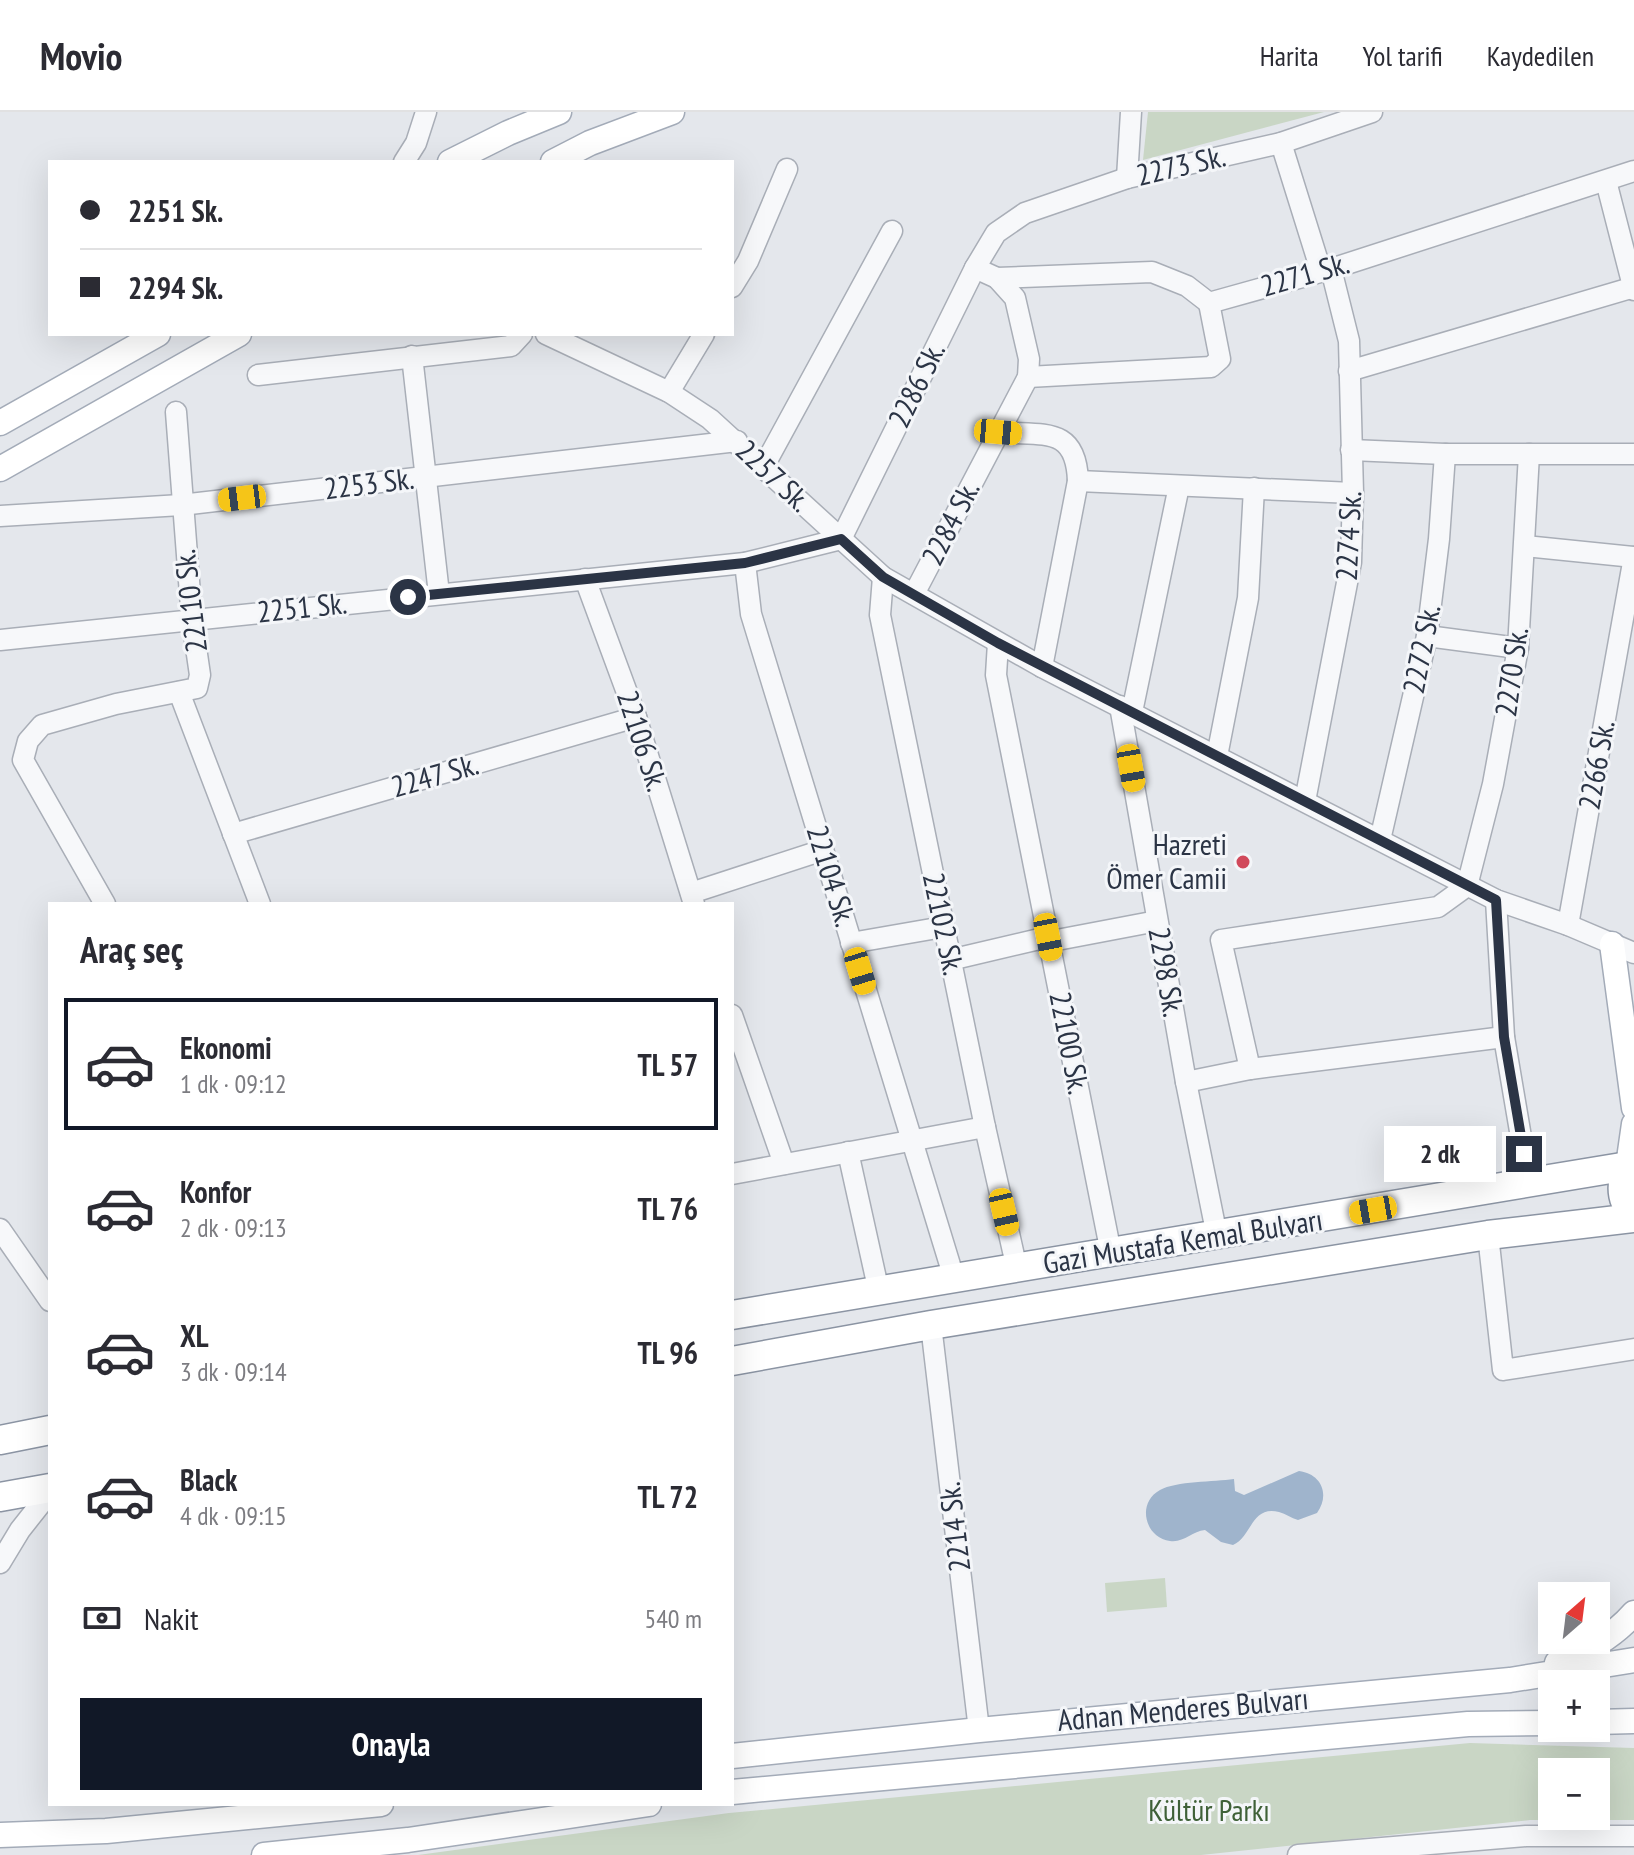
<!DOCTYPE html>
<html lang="tr">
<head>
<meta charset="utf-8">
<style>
	:root { --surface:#fff; --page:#f7f7f7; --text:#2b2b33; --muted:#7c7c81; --line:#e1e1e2; --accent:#111827 }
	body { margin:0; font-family:"PT Sans Narrow",sans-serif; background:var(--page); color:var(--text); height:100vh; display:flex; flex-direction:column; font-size:30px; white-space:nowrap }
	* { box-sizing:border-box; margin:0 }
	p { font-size:26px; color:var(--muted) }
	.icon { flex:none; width:44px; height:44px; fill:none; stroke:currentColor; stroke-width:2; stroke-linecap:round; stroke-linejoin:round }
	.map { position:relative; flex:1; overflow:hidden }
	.panel { position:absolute; left:48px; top:790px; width:686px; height:904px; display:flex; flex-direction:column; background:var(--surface); border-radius:0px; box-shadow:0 8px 32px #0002 }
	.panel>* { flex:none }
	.banner { position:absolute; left:48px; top:48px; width:686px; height:176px; border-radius:0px; box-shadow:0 8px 32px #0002; display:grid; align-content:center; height:176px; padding:0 32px; background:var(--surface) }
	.needle { width:52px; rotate:28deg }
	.tools { position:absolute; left:1538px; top:1470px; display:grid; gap:16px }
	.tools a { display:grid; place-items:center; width:72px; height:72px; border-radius:0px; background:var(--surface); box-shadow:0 8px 32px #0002; font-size:40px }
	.end { position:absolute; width:36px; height:36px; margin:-18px; border:10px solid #2b3445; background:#fff; box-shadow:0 0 0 4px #fff }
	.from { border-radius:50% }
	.bubble { position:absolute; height:56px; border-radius:0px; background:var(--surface); box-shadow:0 8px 32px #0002; font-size:26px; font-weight:800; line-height:56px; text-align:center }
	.car { position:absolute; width:24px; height:48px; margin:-24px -12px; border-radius:10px; box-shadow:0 0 6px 2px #0007; background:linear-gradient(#f5c518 24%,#345 0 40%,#f5c518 0 76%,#345 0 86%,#f5c518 0) }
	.banner b { display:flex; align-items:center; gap:28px; height:76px; font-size:30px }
	.banner b+b { border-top:2px solid var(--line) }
	.banner i { width:20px; height:20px; background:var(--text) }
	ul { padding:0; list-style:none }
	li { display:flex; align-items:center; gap:24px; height:132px; margin:0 16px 12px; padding:0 16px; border:4px solid transparent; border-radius:0px }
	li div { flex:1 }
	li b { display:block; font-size:30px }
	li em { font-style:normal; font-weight:800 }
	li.current { border-color:var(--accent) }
	li>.icon { width:72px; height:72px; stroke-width:1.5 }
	h2 { padding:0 32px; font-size:36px; line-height:96px }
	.pay { display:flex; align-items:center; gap:20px; height:88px; padding:0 32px; font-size:30px }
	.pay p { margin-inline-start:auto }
	.action { display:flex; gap:16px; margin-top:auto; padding:16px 32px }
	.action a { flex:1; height:92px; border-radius:0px; background:var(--accent); color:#fff; font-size:32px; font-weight:800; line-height:92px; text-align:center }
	header { display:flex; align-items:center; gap:48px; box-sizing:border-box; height:112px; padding:0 40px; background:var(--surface); border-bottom:2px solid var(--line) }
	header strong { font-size:38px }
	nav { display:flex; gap:44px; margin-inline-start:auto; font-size:28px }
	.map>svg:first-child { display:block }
	.green { fill:#c9d6c5; fill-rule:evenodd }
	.water { fill:#9fb4cc }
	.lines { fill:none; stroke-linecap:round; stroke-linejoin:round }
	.minor-casing { stroke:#a9aeb7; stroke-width:23 }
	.major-casing { stroke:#a3abb8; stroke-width:27 }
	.highway-casing { stroke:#8b94a3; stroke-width:31 }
	.minor { stroke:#f7f8fa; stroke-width:20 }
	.major { stroke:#fff; stroke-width:24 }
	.highway { stroke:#fff; stroke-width:28 }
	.route { stroke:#2b3445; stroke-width:10 }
	.poi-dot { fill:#d1495b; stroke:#f4f6f9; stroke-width:3 }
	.labels { text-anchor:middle; stroke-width:6; stroke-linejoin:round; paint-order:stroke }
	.street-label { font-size:30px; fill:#2b3445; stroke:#f4f6f9 }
	.poi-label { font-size:30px; fill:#2b3445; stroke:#f4f6f9; text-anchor:end }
	.park-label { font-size:30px; fill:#3f6138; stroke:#f4f6f9 }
</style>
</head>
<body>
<header>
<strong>Movio</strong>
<nav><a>Harita</a><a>Yol tarifi</a><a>Kaydedilen</a></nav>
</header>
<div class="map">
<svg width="1634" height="1743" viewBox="0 0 1634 1743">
	<rect width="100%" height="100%" fill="#e4e7ec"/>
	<g class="green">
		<path d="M1148 0H1324L1143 48Z"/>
		<path d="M1165 1466 1167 1495 1107 1500 1105 1471Z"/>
		<path d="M1470 1631 1634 1636V1708H1530L1201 1743H418L729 1701ZM1552 1660H1596V1704H1552Z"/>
	</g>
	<path class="water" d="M1299 1359C1322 1362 1330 1383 1317 1401L1298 1408C1291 1406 1286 1402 1279 1400 1251 1393 1252 1425 1233 1433L1221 1430 1205 1418C1192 1419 1184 1431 1170 1429 1145 1426 1136 1391 1160 1378 1176 1369 1214 1370 1234 1367L1235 1379 1244 1383Z"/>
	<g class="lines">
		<defs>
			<g id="minor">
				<path d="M1281 31 1321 159"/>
				<path d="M404 50 416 31 426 0"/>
				<path d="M1127 66 1131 0"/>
				<path d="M1606 69 1634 178"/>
				<path d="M975 156 997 166 1152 160 1187 174 1209 191 1331 157 1634 59"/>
				<path d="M732 175 748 149 787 57"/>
				<path d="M546 222 669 280 710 307 883 465 1042 555 1496 788 1568 813 1634 841"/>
				<path d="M412 244 439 482"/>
				<path d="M1349 259 1634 175"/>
				<path d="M258 263 511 234 522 222"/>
				<path d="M1028 265 1211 255 1220 247 1209 191"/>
				<path d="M669 280 704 222"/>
				<path d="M998 320C1043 324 1076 313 1078 369L1042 555"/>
				<path d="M1351 338 1445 342H1634"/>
				<path d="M764 354 892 119"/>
				<path d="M1078 369 1353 381"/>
				<path d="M0 404 181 393 737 329"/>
				<path d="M841 427 975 156 996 121 1025 101 1127 66 1281 31 1372 0"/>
				<path d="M1525 434 1634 445"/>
				<path d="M745 451 751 502 954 1166"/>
				<path d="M883 465 880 503 985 1015 1017 1157"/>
				<path d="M585 467 636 605 694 792"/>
				<path d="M914 482 1028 265 1029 247 1015 186 997 166"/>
				<path d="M1427 524 1518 536"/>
				<path d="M0 528 745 451 841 427"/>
				<path d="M998 531 996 563 1111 1141"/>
				<path d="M179 580 260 792"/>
				<path d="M1120 594 1186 970 1217 1124"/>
				<path d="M1132 600 1179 374"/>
				<path d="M1217 644 1248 486 1254 376"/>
				<path d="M1305 689 1351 450 1353 381 1349 229 1331 157"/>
				<path d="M233 722 636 605"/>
				<path d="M1380 728 1427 524 1439 427 1445 342"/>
				<path d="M691 781 823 738"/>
				<path d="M1496 788 1504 925 1529 1072"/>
				<path d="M105 792 23 648 28 629 42 613 116 592 197 576 200 563 192 508 176 300"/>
				<path d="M1568 813 1634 445"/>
				<path d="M851 831 943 815"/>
				<path d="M950 848 1048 825 1057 828 1157 809"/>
				<path d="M732 903 784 1052"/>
				<path d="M1250 957 1221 828 1438 795 1467 774 1493 672 1518 536 1529 342"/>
				<path d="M1186 970 1250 957 1504 925"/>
				<path d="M848 1040 879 1180"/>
				<path d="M732 1062 985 1015"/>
				<path d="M0 1117 50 1189"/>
				<path d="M1488 1123 1503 1258 1634 1237"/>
				<path d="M931 1213 979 1618"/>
				<path d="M0 1451 20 1418 50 1380"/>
				<path d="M1298 1743 1526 1724H1634"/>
			</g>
			<g id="major">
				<path d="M450 50 508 21 559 0"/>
				<path d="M553 50 590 31 672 0"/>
				<path d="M0 311 158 222"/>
				<path d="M0 357 239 222"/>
				<path d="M1612 832 1634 996"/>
				<path d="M1628 1054 1634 1012"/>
				<path d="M1557 1551C1587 1539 1613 1525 1634 1501"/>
				<path d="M1596 1610 1634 1609"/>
				<path d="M732 1644 979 1618 1510 1568 1634 1548"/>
				<path d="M732 1680 1468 1612 1552 1611"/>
				<path d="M0 1723 106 1719 381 1692"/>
				<path d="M264 1743 408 1728 649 1692"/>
			</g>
			<g id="highway">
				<path d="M1628 1054C1620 1072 1620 1088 1634 1103"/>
				<path d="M732 1203 1634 1053"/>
				<path d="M732 1249 931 1213 1488 1123 1634 1106"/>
				<path d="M0 1328 50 1318"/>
				<path d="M0 1385 50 1376"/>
			</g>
		</defs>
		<use href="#minor" class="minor-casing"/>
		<use href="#major" class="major-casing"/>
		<use href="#highway" class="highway-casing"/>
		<use href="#minor" class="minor"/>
		<use href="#major" class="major"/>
		<use href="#highway" class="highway"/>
	</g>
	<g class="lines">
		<path class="route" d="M408 485 745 451 841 427 883 465 998 531 1496 788 1504 925 1524 1042"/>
	</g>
	<circle class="poi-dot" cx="1243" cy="750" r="8"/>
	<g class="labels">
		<g class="street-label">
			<text transform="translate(1181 54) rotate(-13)" y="10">2273 Sk.</text>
			<text transform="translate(1305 163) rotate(-16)" y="10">2271 Sk.</text>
			<text transform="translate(917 273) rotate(-64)" y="10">2286 Sk.</text>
			<text transform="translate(773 364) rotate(43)" y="10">2257 Sk.</text>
			<text transform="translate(369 372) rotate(-7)" y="10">2253 Sk.</text>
			<text transform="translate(951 411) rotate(-63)" y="10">2284 Sk.</text>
			<text transform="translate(1349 424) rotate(-87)" y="10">2274 Sk.</text>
			<text transform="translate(191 489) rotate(-97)" y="10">22110 Sk.</text>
			<text transform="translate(302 496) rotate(-6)" y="10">2251 Sk.</text>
			<text transform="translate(1422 537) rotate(-79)" y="10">2272 Sk.</text>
			<text transform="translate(1512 560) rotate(-82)" y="10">2270 Sk.</text>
			<text transform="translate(642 629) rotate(72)" y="10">22106 Sk.</text>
			<text transform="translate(1597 653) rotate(-80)" y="10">2266 Sk.</text>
			<text transform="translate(435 664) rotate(-16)" y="10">2247 Sk.</text>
			<text transform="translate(831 764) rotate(73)" y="10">22104 Sk.</text>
			<text transform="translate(943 812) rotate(78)" y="10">22102 Sk.</text>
			<text transform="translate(1166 860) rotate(80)" y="10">2298 Sk.</text>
			<text transform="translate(1069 931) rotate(79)" y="10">22100 Sk.</text>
			<text transform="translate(1183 1130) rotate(-9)" y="10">Gazi Mustafa Kemal Bulvarı</text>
			<text transform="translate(955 1415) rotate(-97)" y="10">2214 Sk.</text>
			<text transform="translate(1183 1598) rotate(-5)" y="10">Adnan Menderes Bulvarı</text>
		</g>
		<g class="poi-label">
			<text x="1227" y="743">Hazreti<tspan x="1227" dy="34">Ömer Camii</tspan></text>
		</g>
		<g class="park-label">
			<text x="1209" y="1709">Kültür Parkı</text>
		</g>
	</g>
</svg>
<div class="tools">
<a><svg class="needle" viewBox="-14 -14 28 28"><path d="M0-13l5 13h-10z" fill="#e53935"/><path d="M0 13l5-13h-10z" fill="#7c7c81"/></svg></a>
<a>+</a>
<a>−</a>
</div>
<i class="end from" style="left:408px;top:485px"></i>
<i class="end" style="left:1524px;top:1042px"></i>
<div class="bubble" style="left:1384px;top:1014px;width:112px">2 dk</div>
<i class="car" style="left:998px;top:320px;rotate:95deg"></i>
<i class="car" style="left:242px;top:386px;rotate:263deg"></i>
<i class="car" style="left:1131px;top:656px;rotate:170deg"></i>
<i class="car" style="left:1048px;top:825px;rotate:169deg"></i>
<i class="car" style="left:860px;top:859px;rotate:163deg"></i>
<i class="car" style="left:1373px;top:1098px;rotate:260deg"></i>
<i class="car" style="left:1004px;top:1100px;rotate:167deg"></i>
<div class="banner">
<b><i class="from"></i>2251 Sk.</b>
<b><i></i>2294 Sk.</b>
</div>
<section class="panel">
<h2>Araç seç</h2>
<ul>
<li class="current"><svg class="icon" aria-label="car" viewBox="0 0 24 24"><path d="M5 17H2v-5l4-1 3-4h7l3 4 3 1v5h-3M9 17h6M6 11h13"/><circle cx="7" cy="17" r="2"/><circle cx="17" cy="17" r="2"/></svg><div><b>Ekonomi</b><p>1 dk · 09:12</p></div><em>TL 57</em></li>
<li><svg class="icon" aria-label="car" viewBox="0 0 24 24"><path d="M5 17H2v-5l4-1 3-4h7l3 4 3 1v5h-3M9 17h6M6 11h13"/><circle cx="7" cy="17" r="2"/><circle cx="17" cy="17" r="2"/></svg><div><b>Konfor</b><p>2 dk · 09:13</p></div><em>TL 76</em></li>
<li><svg class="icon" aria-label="car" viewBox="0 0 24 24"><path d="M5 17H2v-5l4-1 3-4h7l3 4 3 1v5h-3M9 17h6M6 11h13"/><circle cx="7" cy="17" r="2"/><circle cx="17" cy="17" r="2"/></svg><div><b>XL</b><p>3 dk · 09:14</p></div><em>TL 96</em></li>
<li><svg class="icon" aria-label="car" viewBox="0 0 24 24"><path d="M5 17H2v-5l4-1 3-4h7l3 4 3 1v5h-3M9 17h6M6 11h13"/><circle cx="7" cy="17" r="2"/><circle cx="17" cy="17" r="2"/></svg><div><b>Black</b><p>4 dk · 09:15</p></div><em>TL 72</em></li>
</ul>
<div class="pay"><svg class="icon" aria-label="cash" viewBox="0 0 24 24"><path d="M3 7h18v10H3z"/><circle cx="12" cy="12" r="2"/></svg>Nakit<p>540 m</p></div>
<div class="action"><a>Onayla</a></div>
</section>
</div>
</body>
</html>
